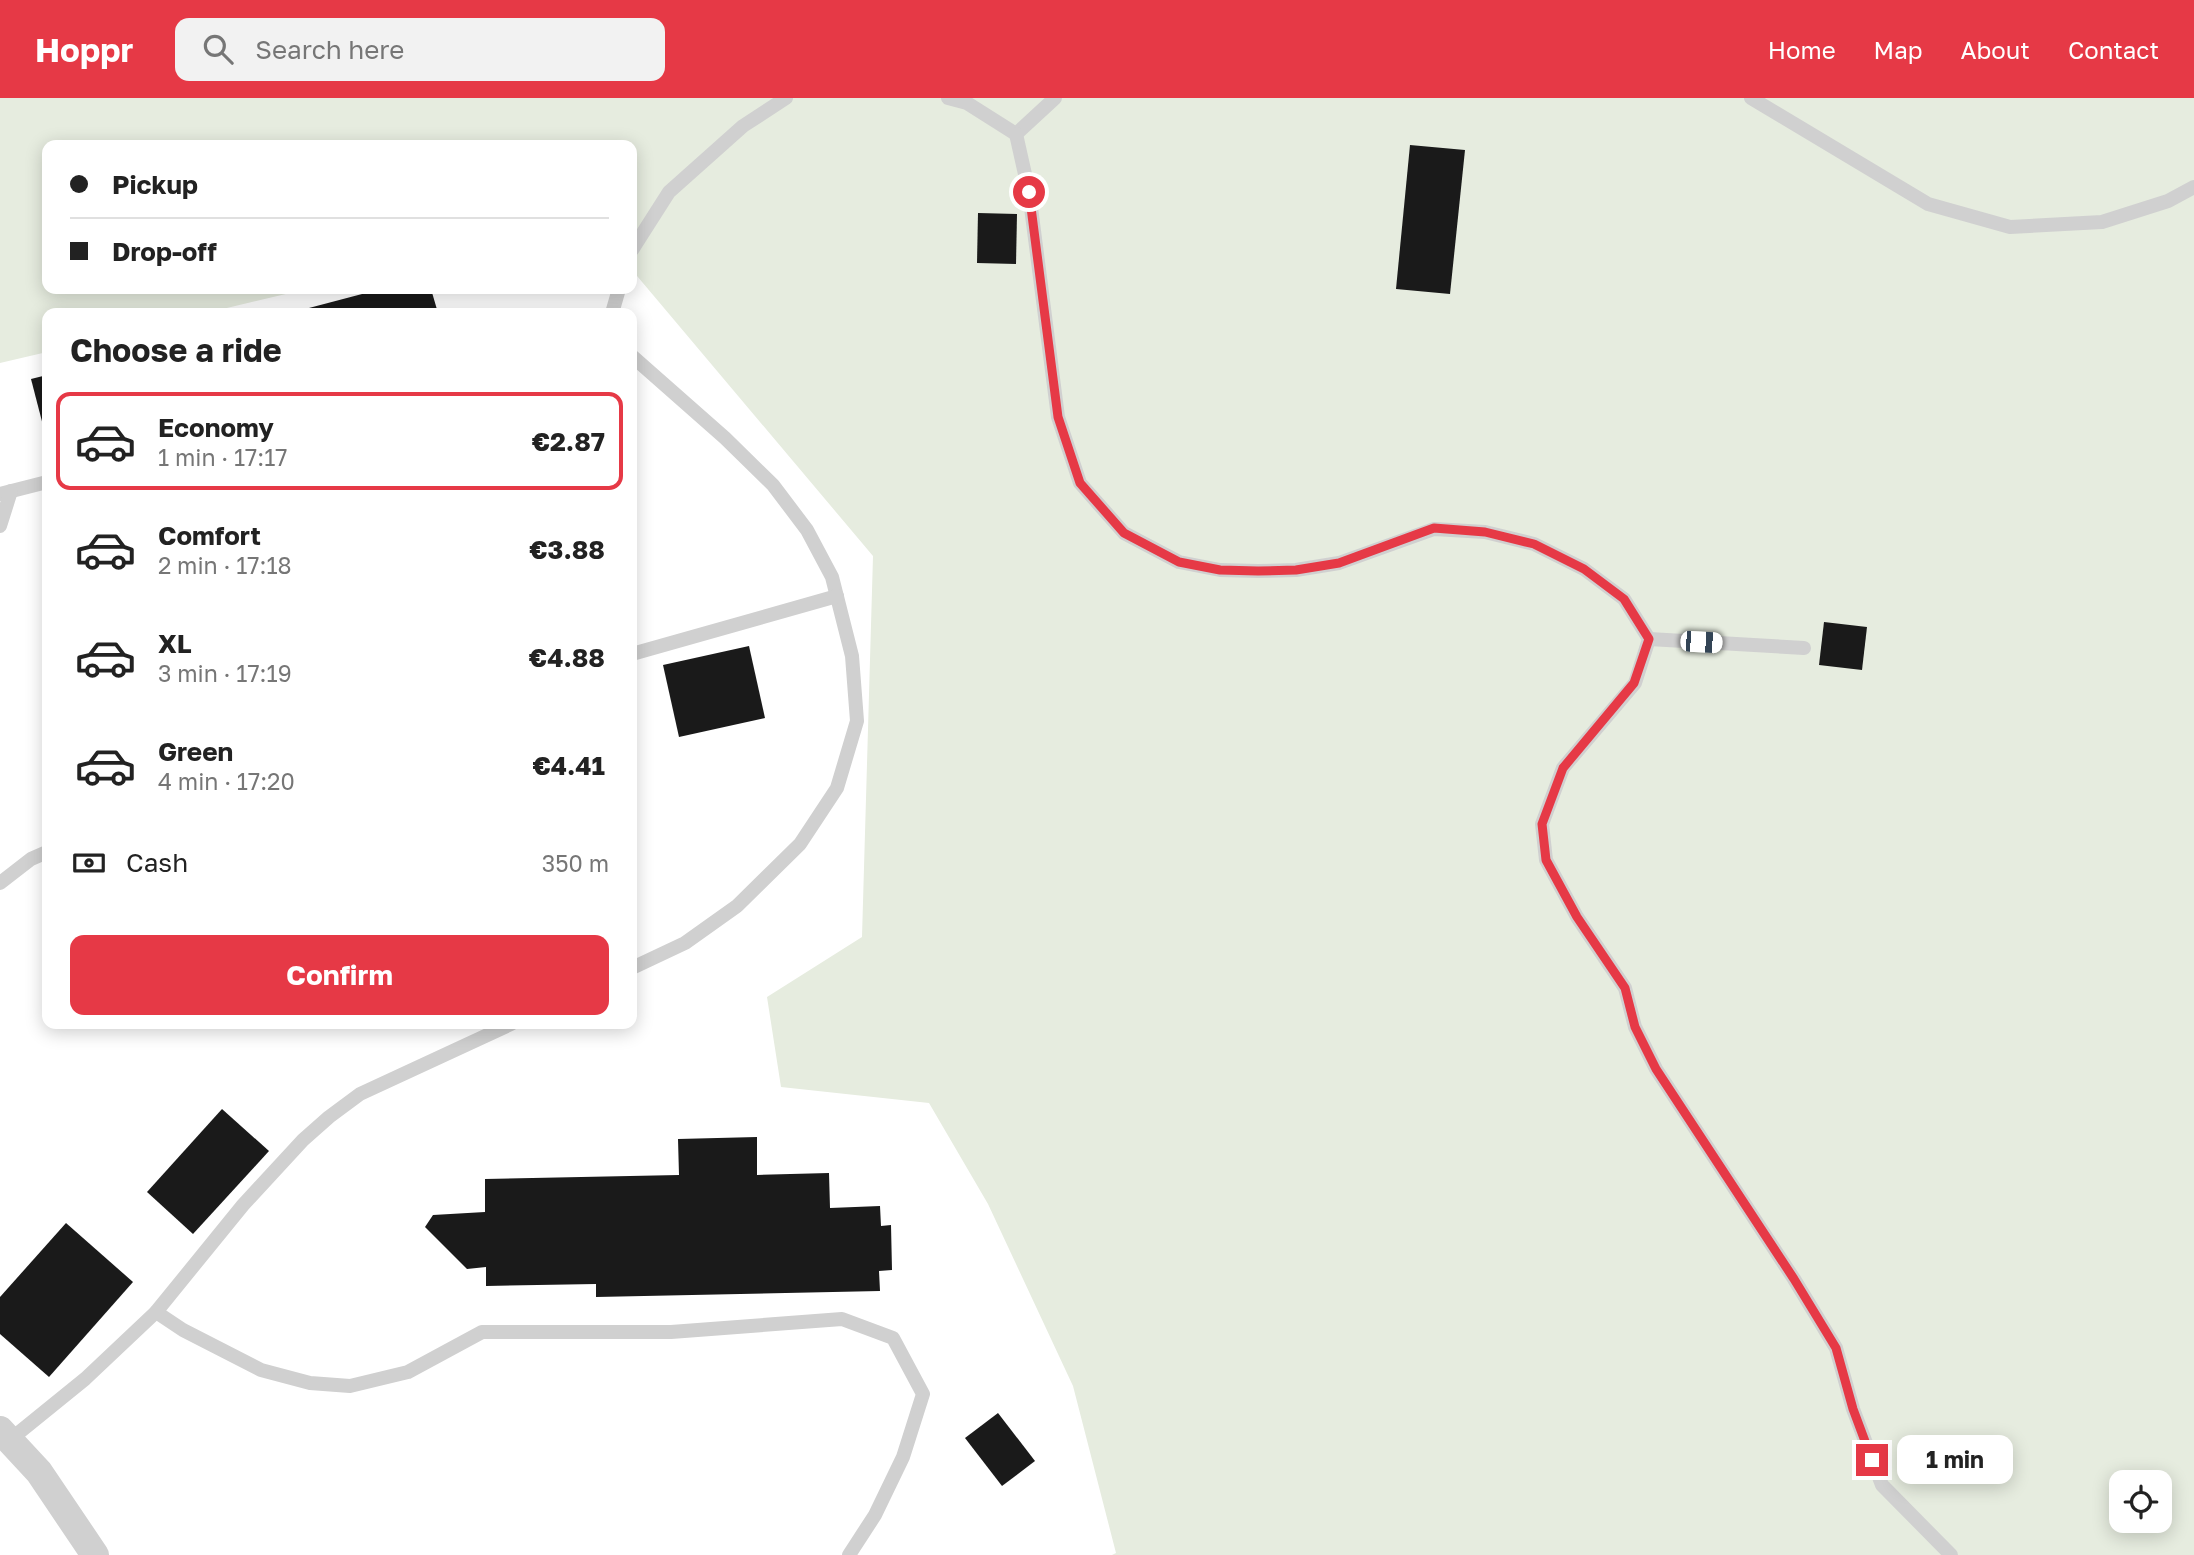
<!DOCTYPE html>
<html lang="en">
<head>
<meta charset="utf-8">
<style>
	:root { --surface:#fff; --page:#f2f2f2; --text:#222; --muted:#767676; --line:#e0e0e0; --accent:#e63946 }
	body { margin:0; font-family:"Golos Text",sans-serif; background:var(--page); color:var(--text); height:100vh; display:flex; flex-direction:column; font-size:26px; white-space:nowrap }
	* { box-sizing:border-box; margin:0 }
	p { font-size:23px; color:var(--muted) }
	.icon { flex:none; width:38px; height:38px; fill:none; stroke:currentColor; stroke-width:2; stroke-linecap:round; stroke-linejoin:round }
	.map { position:relative; flex:1; overflow:hidden }
	.drawer { position:absolute; left:42px; top:210px; width:595px; height:721px; display:flex; flex-direction:column; background:var(--surface); border-radius:14px; box-shadow:0 4px 18px #0003 }
	.drawer>* { flex:none }
	.guide { position:absolute; left:42px; top:42px; width:595px; height:154px; border-radius:14px; box-shadow:0 4px 18px #0003; display:grid; align-content:center; height:154px; padding:0 28px; background:var(--surface) }
	.buttons { position:absolute; left:2109px; top:1372px; display:grid; gap:14px }
	.buttons a { display:grid; place-items:center; width:63px; height:63px; border-radius:14px; background:var(--surface); box-shadow:0 4px 18px #0003; font-size:35px }
	.end { position:absolute; width:32px; height:32px; margin:-16px; border:9px solid #e63946; background:#fff; box-shadow:0 0 0 4px #fff }
	.from { border-radius:50% }
	.bubble { position:absolute; height:49px; border-radius:14px; background:var(--surface); box-shadow:0 4px 18px #0003; font-size:23px; font-weight:700; line-height:49px; text-align:center }
	.car { position:absolute; width:21px; height:42px; margin:-21px -10px; border-radius:9px; box-shadow:0 0 5px 2px #0007; background:linear-gradient(#fff 24%,#345 0 40%,#fff 0 76%,#345 0 86%,#fff 0) }
	.guide b { display:flex; align-items:center; gap:24px; height:66px; font-size:26px }
	.guide b+b { border-top:2px solid var(--line) }
	.guide i { width:18px; height:18px; background:var(--text) }
	ul { padding:0; list-style:none }
	li { display:flex; align-items:center; gap:21px; height:98px; margin:0 14px 10px; padding:0 14px; border:4px solid transparent; border-radius:14px }
	li div { flex:1 }
	li b { display:block; font-size:26px }
	li em { font-style:normal; font-weight:700 }
	li.active { border-color:var(--accent) }
	li>.icon { width:63px; height:63px; stroke-width:1.5 }
	h2 { padding:0 28px; font-size:32px; line-height:84px }
	.pay { display:flex; align-items:center; gap:18px; height:77px; padding:0 28px; font-size:26px }
	.pay p { margin-inline-start:auto }
	.cta { display:flex; gap:14px; margin-top:auto; padding:14px 28px }
	.cta a { flex:1; height:80px; border-radius:14px; background:var(--accent); color:#fff; font-size:28px; font-weight:700; line-height:80px; text-align:center }
	header { display:flex; align-items:center; gap:42px; box-sizing:border-box; height:98px; padding:0 35px; background:var(--accent); color:#fff }
	header strong { font-size:33px }
	nav { display:flex; gap:38px; margin-inline-start:auto; font-size:24px }
	.search { width:490px; height:63px; background:var(--page); display:flex; align-items:center; gap:18px; box-sizing:border-box; padding:0 24px; border-radius:14px; color:var(--muted); font-size:26px }
	.map>svg:first-child { display:block }
	.green { fill:#e6ecdf; fill-rule:evenodd }
	.building { fill:#1a1a1a }
	.lines { fill:none; stroke-linecap:round; stroke-linejoin:round }
	.lane { stroke:#d0d0d0; stroke-width:14 }
	.street { stroke:#d0d0d0; stroke-width:28 }
	.route { stroke:#e63946; stroke-width:9 }
</style>
</head>
<body>
<header>
<strong>Hoppr</strong>
<div class="search"><svg class="icon" aria-label="search" viewBox="0 0 24 24"><circle cx="10" cy="10" r="6"/><path d="M15 15l6 6"/></svg>Search here</div>
<nav><a>Home</a><a>Map</a><a>About</a><a>Contact</a></nav>
</header>
<div class="map">
<svg width="2194" height="1457" viewBox="0 0 2194 1457">
	<rect width="100%" height="100%" fill="#fff"/>
	<path class="green" d="M0 0H2194V1457H1112L1116 1455 1073 1288 988 1106 929 1005 781 989 767 899 862 839 873 458 632 172V47H47V191H307L206 215H47V254L0 265ZM2121 1384H2160V1423H2121Z"/>
	<g class="building">
		<path d="M1410 47 1465 52 1450 196 1396 191Z"/>
		<path d="M978 115 1017 116 1016 166 977 165Z"/>
		<path d="M381 191H431L438 215H290Z"/>
		<path d="M47 277V339H46L31 281Z"/>
		<path d="M1824 524 1867 529 1862 572 1819 567Z"/>
		<path d="M749 548 765 620 679 639 663 567Z"/>
		<path d="M222 1011 269 1053 193 1136 147 1094Z"/>
		<path d="M757 1039V1077L829 1075 830 1110 880 1108 881 1128 891 1127 892 1172 879 1173 880 1193 596 1199V1186L486 1188V1169L467 1171 425 1129 433 1117 485 1114V1081L679 1077 678 1041Z"/>
		<path d="M66 1125 133 1184 49 1279 0 1236V1199Z"/>
		<path d="M998 1315 1035 1363 1002 1388 965 1340Z"/>
	</g>
	<g class="lines">
		<g class="lane">
			<path d="M948 0 967 5 1016 36 1055 0"/>
			<path d="M1751 0 1928 106 2010 129 2102 124 2168 103 2194 89"/>
			<path d="M1016 36 1029 94 1058 319 1080 385 1124 435 1179 464 1220 472 1258 473 1296 472 1339 465 1434 431 1485 434 1534 446 1584 471 1624 501 1649 541 1635 585 1563 670 1542 726 1546 762 1577 819 1625 890 1635 929 1656 971 1794 1181 1836 1250 1853 1311 1882 1387 1951 1457"/>
			<path d="M632 152 669 94 743 28 786 0"/>
			<path d="M612 215 619 191"/>
			<path d="M632 258 725 340 773 387 807 432 832 479 852 558 857 623 837 690 800 746 737 808 685 845 632 870"/>
			<path d="M0 396 47 384"/>
			<path d="M0 428 11 393"/>
			<path d="M1649 541 1804 550"/>
			<path d="M632 556 837 498"/>
			<path d="M0 785 31 761 47 754"/>
			<path d="M156 1214 183 1232 261 1272 310 1285 350 1288 408 1274 482 1234H671L842 1221 893 1240 923 1296 903 1359 875 1417 849 1457"/>
			<path d="M11 1341 85 1281 156 1214 243 1107 303 1042 329 1019 360 996 511 926"/>
		</g>
		<path class="street" d="M0 1332 39 1374 95 1457"/>
	</g>
	<g class="lines">
		<path class="route" d="M1029 94 1058 319 1080 385 1124 435 1179 464 1220 472 1258 473 1296 472 1339 465 1434 430 1485 434 1534 446 1584 471 1624 501 1649 541 1634 585 1563 670 1542 726 1546 762 1577 819 1625 890 1635 929 1656 971 1794 1181 1836 1250 1853 1311 1872 1362"/>
	</g>
</svg>
<div class="buttons">
<a><svg class="icon" aria-label="locate" viewBox="0 0 24 24"><circle cx="12" cy="12" r="6"/><path d="M12 2v4M12 18v4M2 12h4M18 12h4"/></svg></a>
</div>
<i class="end from" style="left:1029px;top:94px"></i>
<i class="end" style="left:1872px;top:1362px"></i>
<div class="bubble" style="left:1897px;top:1337px;width:116px">1 min</div>
<i class="car" style="left:1701px;top:544px;rotate:93deg"></i>
<div class="guide">
<b><i class="from"></i>Pickup</b>
<b><i></i>Drop-off</b>
</div>
<section class="drawer">
<h2>Choose a ride</h2>
<ul>
<li class="active"><svg class="icon" aria-label="car" viewBox="0 0 24 24"><path d="M5 17H2v-5l4-1 3-4h7l3 4 3 1v5h-3M9 17h6M6 11h13"/><circle cx="7" cy="17" r="2"/><circle cx="17" cy="17" r="2"/></svg><div><b>Economy</b><p>1 min · 17:17</p></div><em>€2.87</em></li>
<li><svg class="icon" aria-label="car" viewBox="0 0 24 24"><path d="M5 17H2v-5l4-1 3-4h7l3 4 3 1v5h-3M9 17h6M6 11h13"/><circle cx="7" cy="17" r="2"/><circle cx="17" cy="17" r="2"/></svg><div><b>Comfort</b><p>2 min · 17:18</p></div><em>€3.88</em></li>
<li><svg class="icon" aria-label="car" viewBox="0 0 24 24"><path d="M5 17H2v-5l4-1 3-4h7l3 4 3 1v5h-3M9 17h6M6 11h13"/><circle cx="7" cy="17" r="2"/><circle cx="17" cy="17" r="2"/></svg><div><b>XL</b><p>3 min · 17:19</p></div><em>€4.88</em></li>
<li><svg class="icon" aria-label="car" viewBox="0 0 24 24"><path d="M5 17H2v-5l4-1 3-4h7l3 4 3 1v5h-3M9 17h6M6 11h13"/><circle cx="7" cy="17" r="2"/><circle cx="17" cy="17" r="2"/></svg><div><b>Green</b><p>4 min · 17:20</p></div><em>€4.41</em></li>
</ul>
<div class="pay"><svg class="icon" aria-label="cash" viewBox="0 0 24 24"><path d="M3 7h18v10H3z"/><circle cx="12" cy="12" r="2"/></svg>Cash<p>350 m</p></div>
<div class="cta"><a>Confirm</a></div>
</section>
</div>
</body>
</html>
